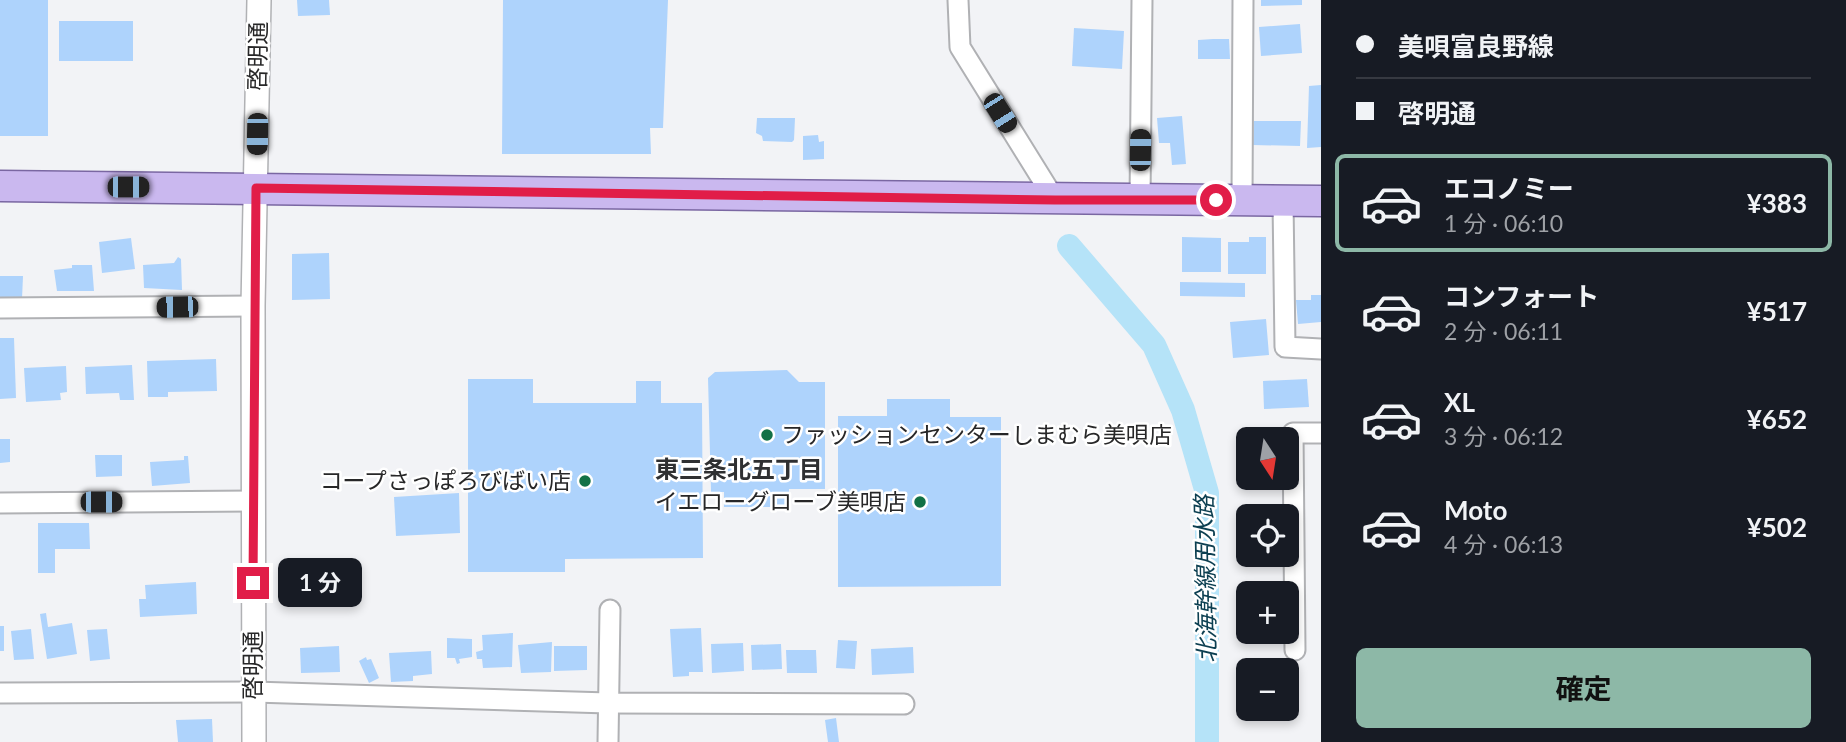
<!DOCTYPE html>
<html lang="ja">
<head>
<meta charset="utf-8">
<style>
	:root { --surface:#171b24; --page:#20242c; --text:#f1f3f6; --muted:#9ea1a6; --line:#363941; --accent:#8db8a7 }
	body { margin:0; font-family:Lato,"Noto Sans JP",sans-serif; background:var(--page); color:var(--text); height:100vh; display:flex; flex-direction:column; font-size:26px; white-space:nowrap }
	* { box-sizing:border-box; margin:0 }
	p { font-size:23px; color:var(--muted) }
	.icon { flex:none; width:38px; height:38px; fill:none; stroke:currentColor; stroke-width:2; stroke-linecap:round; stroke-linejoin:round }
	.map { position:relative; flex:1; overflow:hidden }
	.sheet { display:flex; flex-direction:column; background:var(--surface); width:525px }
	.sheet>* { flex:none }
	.banner { display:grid; align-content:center; height:154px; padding:0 35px; background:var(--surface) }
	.needle { width:46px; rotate:168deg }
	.buttons { position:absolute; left:1236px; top:427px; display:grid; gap:14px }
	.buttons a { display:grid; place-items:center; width:63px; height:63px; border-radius:10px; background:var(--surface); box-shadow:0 4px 10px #0003; font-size:35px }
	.end { position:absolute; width:32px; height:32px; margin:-16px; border:9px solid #e11d48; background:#fff; box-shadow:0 0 0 4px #fff }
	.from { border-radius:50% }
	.bubble { position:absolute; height:49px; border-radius:10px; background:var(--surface); box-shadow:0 4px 10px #0003; font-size:23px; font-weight:700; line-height:49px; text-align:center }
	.car { position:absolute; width:21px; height:42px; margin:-21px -10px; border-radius:9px; box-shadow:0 0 5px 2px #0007; background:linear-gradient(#222 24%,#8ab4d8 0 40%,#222 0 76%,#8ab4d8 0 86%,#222 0) }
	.banner b { display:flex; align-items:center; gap:24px; height:66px; font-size:26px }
	.banner b+b { border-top:2px solid var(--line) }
	.banner i { width:18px; height:18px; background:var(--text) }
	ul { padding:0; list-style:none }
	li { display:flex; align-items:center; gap:21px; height:98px; margin:0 14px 10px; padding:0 21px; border:4px solid transparent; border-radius:10px }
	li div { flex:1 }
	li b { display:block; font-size:26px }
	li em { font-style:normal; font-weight:700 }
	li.active { border-color:var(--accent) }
	li>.icon { width:63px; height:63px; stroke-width:1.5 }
	.primary-button { display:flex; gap:14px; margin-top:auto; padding:14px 35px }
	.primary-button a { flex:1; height:80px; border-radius:10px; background:var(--accent); color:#111; font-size:28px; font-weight:700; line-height:80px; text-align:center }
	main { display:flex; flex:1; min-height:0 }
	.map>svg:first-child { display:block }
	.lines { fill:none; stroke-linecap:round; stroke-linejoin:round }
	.canal { stroke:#b5e3f8; stroke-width:24 }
	.building { fill:#aed3fc }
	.minor-casing { stroke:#b0b1b4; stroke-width:23 }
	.tertiary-casing { stroke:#b0b1b4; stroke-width:26 }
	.primary-casing { stroke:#7a67a2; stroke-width:33 }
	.minor { stroke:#fff; stroke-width:19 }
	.tertiary { stroke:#fff; stroke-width:23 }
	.primary { stroke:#cab8ef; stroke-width:30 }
	.route { stroke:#e11d48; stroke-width:9 }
	.poi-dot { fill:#127146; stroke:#fff; stroke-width:2.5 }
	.labels { text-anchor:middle; stroke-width:5; stroke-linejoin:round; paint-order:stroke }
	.street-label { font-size:23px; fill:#272728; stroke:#fff }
	.poi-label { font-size:23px; fill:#272728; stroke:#fff; text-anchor:end }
	.neighbourhood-label { font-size:24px; font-weight:bold; fill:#2f3032; stroke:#fff }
	.water-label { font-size:24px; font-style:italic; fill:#0c3f51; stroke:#fff }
</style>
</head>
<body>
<main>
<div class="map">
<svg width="1321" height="742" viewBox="0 0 1321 742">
	<rect width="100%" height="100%" fill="#f2f3f6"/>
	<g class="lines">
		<path class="canal" d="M1069 246 1154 345 1183 410 1207 493V742"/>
	</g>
	<g class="building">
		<rect x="0" y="0" width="48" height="136"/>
		<path d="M297 0H329L330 15 298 16Z"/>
		<path d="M503 0H668L663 128H650L651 154H502Z"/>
		<path d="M1261 0H1302V5L1261 6Z"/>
		<rect x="59" y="21" width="74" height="40"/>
		<path d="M1300 24 1302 53 1261 56 1259 27Z"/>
		<path d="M1074 28 1124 31 1122 69 1072 66Z"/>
		<path d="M1213 39H1229L1230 59H1198V40Z"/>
		<path d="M1321 85V147L1307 148 1309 86Z"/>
		<path d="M1182 116 1186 164 1172 165 1170 143H1159L1157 118Z"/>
		<path d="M757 118H795L794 140 792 142 763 141 762 136 756 133Z"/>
		<path d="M1254 121H1301L1300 146 1253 145Z"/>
		<path d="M818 135 819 142 824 141V159L803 160V136Z"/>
		<path d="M1182 237 1221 238V272H1182Z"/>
		<path d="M1249 237H1266V274H1228V242H1249Z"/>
		<path d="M131 238 135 269 102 273 99 242Z"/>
		<path d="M329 253 330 299 292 300V254Z"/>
		<path d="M178 257 181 259 182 290 144 288 143 265 174 263Z"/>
		<path d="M72 265H92L94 291H57L54 270 72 268Z"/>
		<path d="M0 276H23L22 299H0Z"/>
		<path d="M1180 282 1245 283V297L1180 296Z"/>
		<path d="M1311 295H1321V322L1298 324 1296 300H1311Z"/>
		<path d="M1266 319 1269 355 1233 358 1230 322Z"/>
		<path d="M0 338H14L16 398 0 399Z"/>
		<path d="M216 359 217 391 168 392V397H148L147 361Z"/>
		<path d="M132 365 134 400H120L119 393 86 394 85 367Z"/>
		<path d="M66 366 67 392 60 393 61 400 26 402 24 368Z"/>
		<path d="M787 370 799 382H825V489H789V507H724V492H711L708 378 715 372Z"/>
		<path d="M468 379H533V403H636V381H661V403H702L703 558 565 559V572H468Z"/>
		<path d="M1307 379 1309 407 1264 409 1263 381Z"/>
		<path d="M887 399H950V417H1001V586L838 587V416H887Z"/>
		<path d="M0 439H10V462L0 463Z"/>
		<path d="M95 455H122V476L96 477Z"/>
		<path d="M184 456H188L190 483 152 486 150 462 184 460Z"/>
		<path d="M459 493 460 533 396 536 394 497Z"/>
		<path d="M38 523H89L90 549H55V573H38Z"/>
		<path d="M196 582 197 614 140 617 139 599H146L145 585Z"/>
		<path d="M46 613 48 627 72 623 77 654 47 659 40 614Z"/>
		<rect x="0" y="626" width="4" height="25"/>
		<path d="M701 628 703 672H689V676L673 677 670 629Z"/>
		<path d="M31 629 34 659 14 660 11 631Z"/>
		<path d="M107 629 110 659 90 661 87 630Z"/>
		<path d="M513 633 512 667 483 668 482 659H477L476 652 483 650 482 635Z"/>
		<path d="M447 638 472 639V657L459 659 460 663 457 664 455 658H447Z"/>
		<path d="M838 640 857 641 855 669 836 668Z"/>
		<path d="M552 642 551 672 521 673 518 645Z"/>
		<path d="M743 643 744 671 712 673 711 644Z"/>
		<path d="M781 644 782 669 752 670 751 645Z"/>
		<path d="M339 646 340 672 301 673 300 648Z"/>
		<path d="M554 646H587V670L554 671Z"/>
		<path d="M913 647 914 673 872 675 871 649Z"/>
		<path d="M786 650H816L817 673H787Z"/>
		<path d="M431 651 432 674 413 676V681L391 682 389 653Z"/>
		<path d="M366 657 367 660 371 659 379 678 369 683 359 661Z"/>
		<path d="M836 718 839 742H828L825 720Z"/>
		<path d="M212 719 213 742H178L176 720Z"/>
	</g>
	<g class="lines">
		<defs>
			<g id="minor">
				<path d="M958 0 960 47 1055 200"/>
				<path d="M1140 200 1142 0"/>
				<path d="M1242 201 1243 0"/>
				<path d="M1283 201 1285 347 1321 349"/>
				<path d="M0 308 253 306"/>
				<path d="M0 503 253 501"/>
				<path d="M1295 650 1293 433H1321"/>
				<path d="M0 693 253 692 608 703 904 704"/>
				<path d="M608 742 610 610"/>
			</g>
			<path id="tertiary" d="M254 742 253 306 259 0"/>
			<path id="primary" d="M0 186C440 189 881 199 1321 201"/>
		</defs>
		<use href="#minor" class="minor-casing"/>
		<use href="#tertiary" class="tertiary-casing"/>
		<use href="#primary" class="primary-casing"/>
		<use href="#minor" class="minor"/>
		<use href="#tertiary" class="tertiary"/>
		<use href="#primary" class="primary"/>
	</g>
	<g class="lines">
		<path class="route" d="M253 583 256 188 1055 200H1216"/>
	</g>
	<g class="poi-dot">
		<circle cx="767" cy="435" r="7"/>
		<circle cx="585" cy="481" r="7"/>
		<circle cx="920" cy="502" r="7"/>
	</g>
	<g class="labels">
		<g class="street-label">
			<text transform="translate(258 56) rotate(-89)" y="8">啓明通</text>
			<text transform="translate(253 665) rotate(-90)" y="8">啓明通</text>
		</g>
		<g class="poi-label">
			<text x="781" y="443" text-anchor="start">ファッションセンターしまむら美唄店</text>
			<text x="571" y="489">コープさっぽろびばい店</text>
			<text x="906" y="510">イエローグローブ美唄店</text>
		</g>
		<g class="neighbourhood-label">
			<text x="739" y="478">東三条北五丁目</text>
		</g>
		<g class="water-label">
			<text transform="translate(1206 579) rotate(-91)" y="8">北海幹線用水路</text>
		</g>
	</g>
</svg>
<div class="buttons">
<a><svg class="needle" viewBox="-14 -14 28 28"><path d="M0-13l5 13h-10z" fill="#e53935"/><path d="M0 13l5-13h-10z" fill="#9ea1a6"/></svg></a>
<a><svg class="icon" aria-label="locate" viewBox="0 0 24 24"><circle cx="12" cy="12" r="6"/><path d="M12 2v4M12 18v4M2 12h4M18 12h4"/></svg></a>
<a>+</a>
<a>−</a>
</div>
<i class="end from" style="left:1216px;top:200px"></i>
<i class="end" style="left:253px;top:583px"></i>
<div class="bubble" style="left:278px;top:558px;width:84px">1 分</div>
<i class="car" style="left:1000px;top:113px;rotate:148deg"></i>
<i class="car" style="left:257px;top:134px;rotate:181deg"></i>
<i class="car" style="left:1140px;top:150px;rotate:1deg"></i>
<i class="car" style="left:128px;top:187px;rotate:90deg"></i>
<i class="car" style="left:177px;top:307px;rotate:269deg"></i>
<i class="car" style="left:101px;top:502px;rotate:90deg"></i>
</div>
<section class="sheet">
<div class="banner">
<b><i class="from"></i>美唄富良野線</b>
<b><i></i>啓明通</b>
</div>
<ul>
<li class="active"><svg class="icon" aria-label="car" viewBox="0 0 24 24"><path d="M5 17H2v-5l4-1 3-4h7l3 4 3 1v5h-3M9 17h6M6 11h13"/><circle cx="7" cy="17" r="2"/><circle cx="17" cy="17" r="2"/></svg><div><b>エコノミー</b><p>1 分 · 06:10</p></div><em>¥383</em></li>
<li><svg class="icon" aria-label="car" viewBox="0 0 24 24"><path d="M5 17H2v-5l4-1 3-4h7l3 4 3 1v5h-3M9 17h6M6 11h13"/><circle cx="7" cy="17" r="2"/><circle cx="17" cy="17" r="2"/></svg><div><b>コンフォート</b><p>2 分 · 06:11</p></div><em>¥517</em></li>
<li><svg class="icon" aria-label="car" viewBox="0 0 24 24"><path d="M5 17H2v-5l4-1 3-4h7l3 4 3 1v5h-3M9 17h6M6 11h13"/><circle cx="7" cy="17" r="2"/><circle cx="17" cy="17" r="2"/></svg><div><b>XL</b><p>3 分 · 06:12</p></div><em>¥652</em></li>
<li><svg class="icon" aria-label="car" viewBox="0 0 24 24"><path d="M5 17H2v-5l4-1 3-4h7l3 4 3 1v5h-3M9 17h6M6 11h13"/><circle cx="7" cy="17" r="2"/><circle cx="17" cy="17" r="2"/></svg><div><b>Moto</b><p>4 分 · 06:13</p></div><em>¥502</em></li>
</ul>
<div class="primary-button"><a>確定</a></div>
</section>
</main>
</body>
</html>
